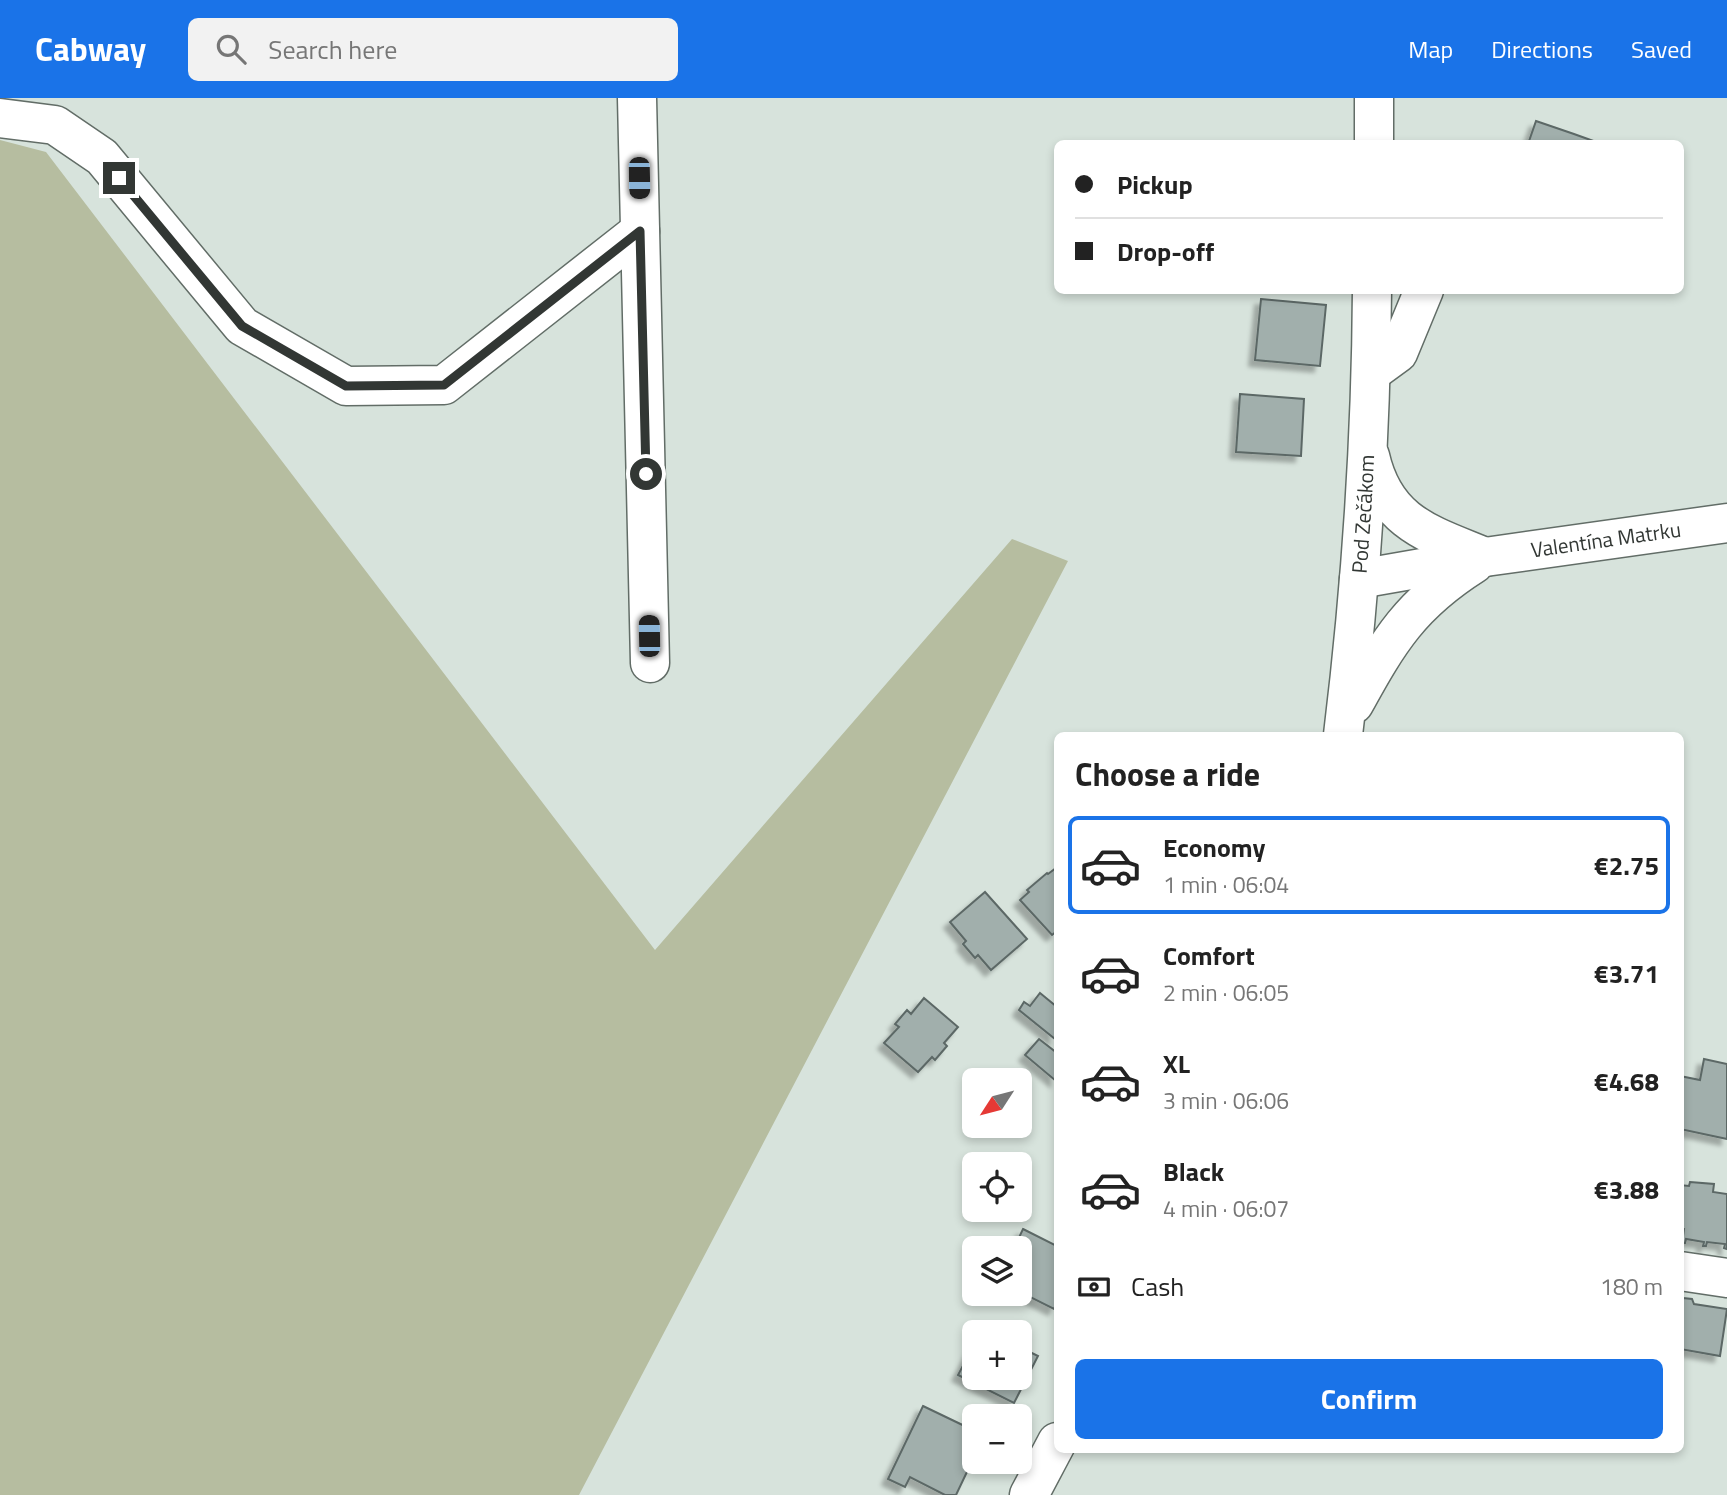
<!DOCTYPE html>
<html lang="en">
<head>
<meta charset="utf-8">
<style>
	:root { --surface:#fff; --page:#f2f2f2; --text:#222; --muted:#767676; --line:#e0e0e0; --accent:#1a73e8 }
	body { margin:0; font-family:"Titillium Web",sans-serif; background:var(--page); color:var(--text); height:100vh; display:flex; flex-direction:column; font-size:26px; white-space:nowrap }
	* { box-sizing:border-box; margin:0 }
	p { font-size:23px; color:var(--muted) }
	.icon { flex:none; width:38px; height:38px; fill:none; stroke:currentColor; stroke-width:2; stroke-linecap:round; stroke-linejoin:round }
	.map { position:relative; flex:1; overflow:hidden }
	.side { position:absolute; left:1054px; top:634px; width:630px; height:721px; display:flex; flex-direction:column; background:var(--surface); border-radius:10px; box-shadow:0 4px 10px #0003 }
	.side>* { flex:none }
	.banner { position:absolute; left:1054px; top:42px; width:630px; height:154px; border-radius:10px; box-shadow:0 4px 10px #0003; display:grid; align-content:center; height:154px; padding:0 21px; background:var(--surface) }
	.needle { width:46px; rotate:234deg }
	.tools { position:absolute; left:962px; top:970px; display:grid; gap:14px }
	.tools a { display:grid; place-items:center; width:70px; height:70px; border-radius:10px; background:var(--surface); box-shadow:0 4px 10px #0003; font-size:35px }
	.end { position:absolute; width:32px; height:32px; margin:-16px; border:9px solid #323734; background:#fff; box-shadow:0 0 0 4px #fff }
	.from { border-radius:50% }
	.car { position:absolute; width:21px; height:42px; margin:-21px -10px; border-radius:9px; box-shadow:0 0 5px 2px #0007; background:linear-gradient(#222 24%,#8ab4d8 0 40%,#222 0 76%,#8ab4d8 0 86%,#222 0) }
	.banner b { display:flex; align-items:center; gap:24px; height:66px; font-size:26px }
	.banner b+b { border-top:2px solid var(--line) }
	.banner i { width:18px; height:18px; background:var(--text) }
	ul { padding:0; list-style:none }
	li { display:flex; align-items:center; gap:21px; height:98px; margin:0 14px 10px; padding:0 7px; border:4px solid transparent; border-radius:10px }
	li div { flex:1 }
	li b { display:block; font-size:26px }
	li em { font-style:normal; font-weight:700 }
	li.selected { border-color:var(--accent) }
	li>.icon { width:63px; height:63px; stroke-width:1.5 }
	h2 { padding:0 21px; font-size:32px; line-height:84px }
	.pay { display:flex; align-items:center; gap:18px; height:77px; padding:0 21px; font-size:26px }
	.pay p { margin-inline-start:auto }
	.button { display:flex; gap:14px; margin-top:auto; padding:14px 21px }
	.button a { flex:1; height:80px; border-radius:10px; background:var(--accent); color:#fff; font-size:28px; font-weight:700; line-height:80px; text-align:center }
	header { display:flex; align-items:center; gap:42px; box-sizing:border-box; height:98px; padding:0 35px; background:var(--accent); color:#fff }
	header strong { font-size:33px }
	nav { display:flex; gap:38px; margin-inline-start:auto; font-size:24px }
	.search { width:490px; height:63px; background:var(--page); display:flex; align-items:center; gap:18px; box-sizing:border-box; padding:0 24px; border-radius:10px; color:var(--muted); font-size:26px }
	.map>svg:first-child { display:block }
	.green { fill:#b6bda0 }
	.building { fill:#a1afac; stroke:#5c6866; stroke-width:2; filter:url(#shadow) }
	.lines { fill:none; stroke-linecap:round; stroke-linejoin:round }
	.minor-casing { stroke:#626d67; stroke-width:41 }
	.minor { stroke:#fff; stroke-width:38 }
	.route { stroke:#323734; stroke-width:9 }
	.labels { text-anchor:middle; stroke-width:5; stroke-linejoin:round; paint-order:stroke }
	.street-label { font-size:21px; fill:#323734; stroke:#fff }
</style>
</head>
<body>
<header>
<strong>Cabway</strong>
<div class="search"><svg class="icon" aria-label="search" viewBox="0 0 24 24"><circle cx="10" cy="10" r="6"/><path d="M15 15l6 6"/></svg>Search here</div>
<nav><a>Map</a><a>Directions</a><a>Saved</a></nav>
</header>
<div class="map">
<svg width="1727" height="1397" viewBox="0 0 1727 1397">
	<defs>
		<filter id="shadow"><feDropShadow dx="-6" dy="6" stdDeviation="2" flood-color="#0004"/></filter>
	</defs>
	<rect width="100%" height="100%" fill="#d7e3dc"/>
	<path class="green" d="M0 42 46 54 655 852 1012 441 1068 463 579 1397H0Z"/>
	<g class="building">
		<path d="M1536 23 1574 36 1599 45 1528 46Z"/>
		<path d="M1261 201 1326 207 1320 268 1255 262Z"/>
		<path d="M1240 296 1304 301 1301 358 1236 354Z"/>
		<path d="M1056 770 1057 833 1052 837 1020 802 1029 794 1027 792 1047 775 1048 776Z"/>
		<path d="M985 794 1027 841 991 872 978 857 975 860 963 846 966 843 950 824Z"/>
		<path d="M1040 895 1057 909 1055 941 1019 912 1024 904 1030 908Z"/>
		<path d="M924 900 958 929 944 945 947 948 935 962 932 959 918 974 884 945 899 929 895 926 907 912 911 916Z"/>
		<path d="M1039 941 1057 955 1056 983 1025 957Z"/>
		<path d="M1704 961 1727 966V1041L1680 1031V978L1700 982Z"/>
		<path d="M1690 1084 1714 1086 1713 1094 1727 1096V1151L1724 1150 1725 1146 1707 1144 1706 1148H1703L1704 1144 1686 1141 1685 1145H1682L1684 1131 1680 1130V1087L1689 1088Z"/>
		<path d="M1023 1131 1057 1148V1205L1054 1211 1020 1194V1150H1014Z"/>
		<path d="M1683 1200 1692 1201 1694 1206 1727 1211 1720 1258 1680 1251V1202Z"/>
		<path d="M975 1245V1279H1020V1249L1038 1258 1014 1305 958 1277Z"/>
		<path d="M923 1308 975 1333V1357L956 1397H945L910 1379 905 1389 888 1381Z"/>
	</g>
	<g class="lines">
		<defs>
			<g id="minor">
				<path d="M637 0 650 565"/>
				<path d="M0 20 55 27 102 59 242 228 346 288 444 287 640 133"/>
				<path d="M1374 46V0"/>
				<path d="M1372 274 1398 255 1424 192"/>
				<path d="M1370 358C1385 425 1429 436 1485 459"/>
				<path id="s1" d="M1359 481 1485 459 1727 425"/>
				<path d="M1354 606C1389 542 1411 506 1474 466"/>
				<path id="s2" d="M1343 637C1361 490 1371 341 1372 192"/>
				<path d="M1680 1173 1727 1180"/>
				<path d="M1029 1397 1057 1344"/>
			</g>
		</defs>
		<use href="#minor" class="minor-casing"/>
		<use href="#minor" class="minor"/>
	</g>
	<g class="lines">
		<path class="route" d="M119 80 242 228 346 288 444 287 640 133 646 376"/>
	</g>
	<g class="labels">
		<g class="street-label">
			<text dy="7" stroke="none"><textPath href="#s2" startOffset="222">Pod Zečákom</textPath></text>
			<text dy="7" stroke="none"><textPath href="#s1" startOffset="250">Valentína Matrku</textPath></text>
		</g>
	</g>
</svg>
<div class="tools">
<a><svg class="needle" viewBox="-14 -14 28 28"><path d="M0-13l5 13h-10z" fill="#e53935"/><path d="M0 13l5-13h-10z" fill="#767676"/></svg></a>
<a><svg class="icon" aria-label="locate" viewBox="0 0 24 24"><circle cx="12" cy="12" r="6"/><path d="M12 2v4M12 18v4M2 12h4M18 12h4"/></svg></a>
<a><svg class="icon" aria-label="layers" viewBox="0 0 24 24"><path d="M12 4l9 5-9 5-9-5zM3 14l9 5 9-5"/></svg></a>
<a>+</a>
<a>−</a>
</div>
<i class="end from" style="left:646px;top:376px"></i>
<i class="end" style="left:119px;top:80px"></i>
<i class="car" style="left:639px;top:80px;rotate:179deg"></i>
<i class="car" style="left:649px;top:538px;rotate:359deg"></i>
<div class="banner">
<b><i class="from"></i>Pickup</b>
<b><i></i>Drop-off</b>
</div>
<section class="side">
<h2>Choose a ride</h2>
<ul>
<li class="selected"><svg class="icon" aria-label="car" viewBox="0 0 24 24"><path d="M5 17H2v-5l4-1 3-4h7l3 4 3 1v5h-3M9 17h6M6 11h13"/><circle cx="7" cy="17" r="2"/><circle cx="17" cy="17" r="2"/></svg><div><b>Economy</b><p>1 min · 06:04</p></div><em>€2.75</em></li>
<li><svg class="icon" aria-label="car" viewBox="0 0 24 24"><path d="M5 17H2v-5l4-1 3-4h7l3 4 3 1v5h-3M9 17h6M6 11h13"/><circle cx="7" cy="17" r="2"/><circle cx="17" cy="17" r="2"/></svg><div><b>Comfort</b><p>2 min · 06:05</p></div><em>€3.71</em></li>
<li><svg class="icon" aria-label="car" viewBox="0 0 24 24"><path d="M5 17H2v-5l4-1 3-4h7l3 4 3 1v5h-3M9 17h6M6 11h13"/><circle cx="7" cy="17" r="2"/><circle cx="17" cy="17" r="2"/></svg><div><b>XL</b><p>3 min · 06:06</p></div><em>€4.68</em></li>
<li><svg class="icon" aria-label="car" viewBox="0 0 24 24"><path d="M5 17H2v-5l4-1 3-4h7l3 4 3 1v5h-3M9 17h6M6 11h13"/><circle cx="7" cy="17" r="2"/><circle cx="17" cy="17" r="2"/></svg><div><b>Black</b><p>4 min · 06:07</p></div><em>€3.88</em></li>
</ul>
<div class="pay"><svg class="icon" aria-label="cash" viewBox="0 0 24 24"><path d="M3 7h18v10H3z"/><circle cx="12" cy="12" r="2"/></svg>Cash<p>180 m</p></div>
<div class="button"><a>Confirm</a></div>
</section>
</div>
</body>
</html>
